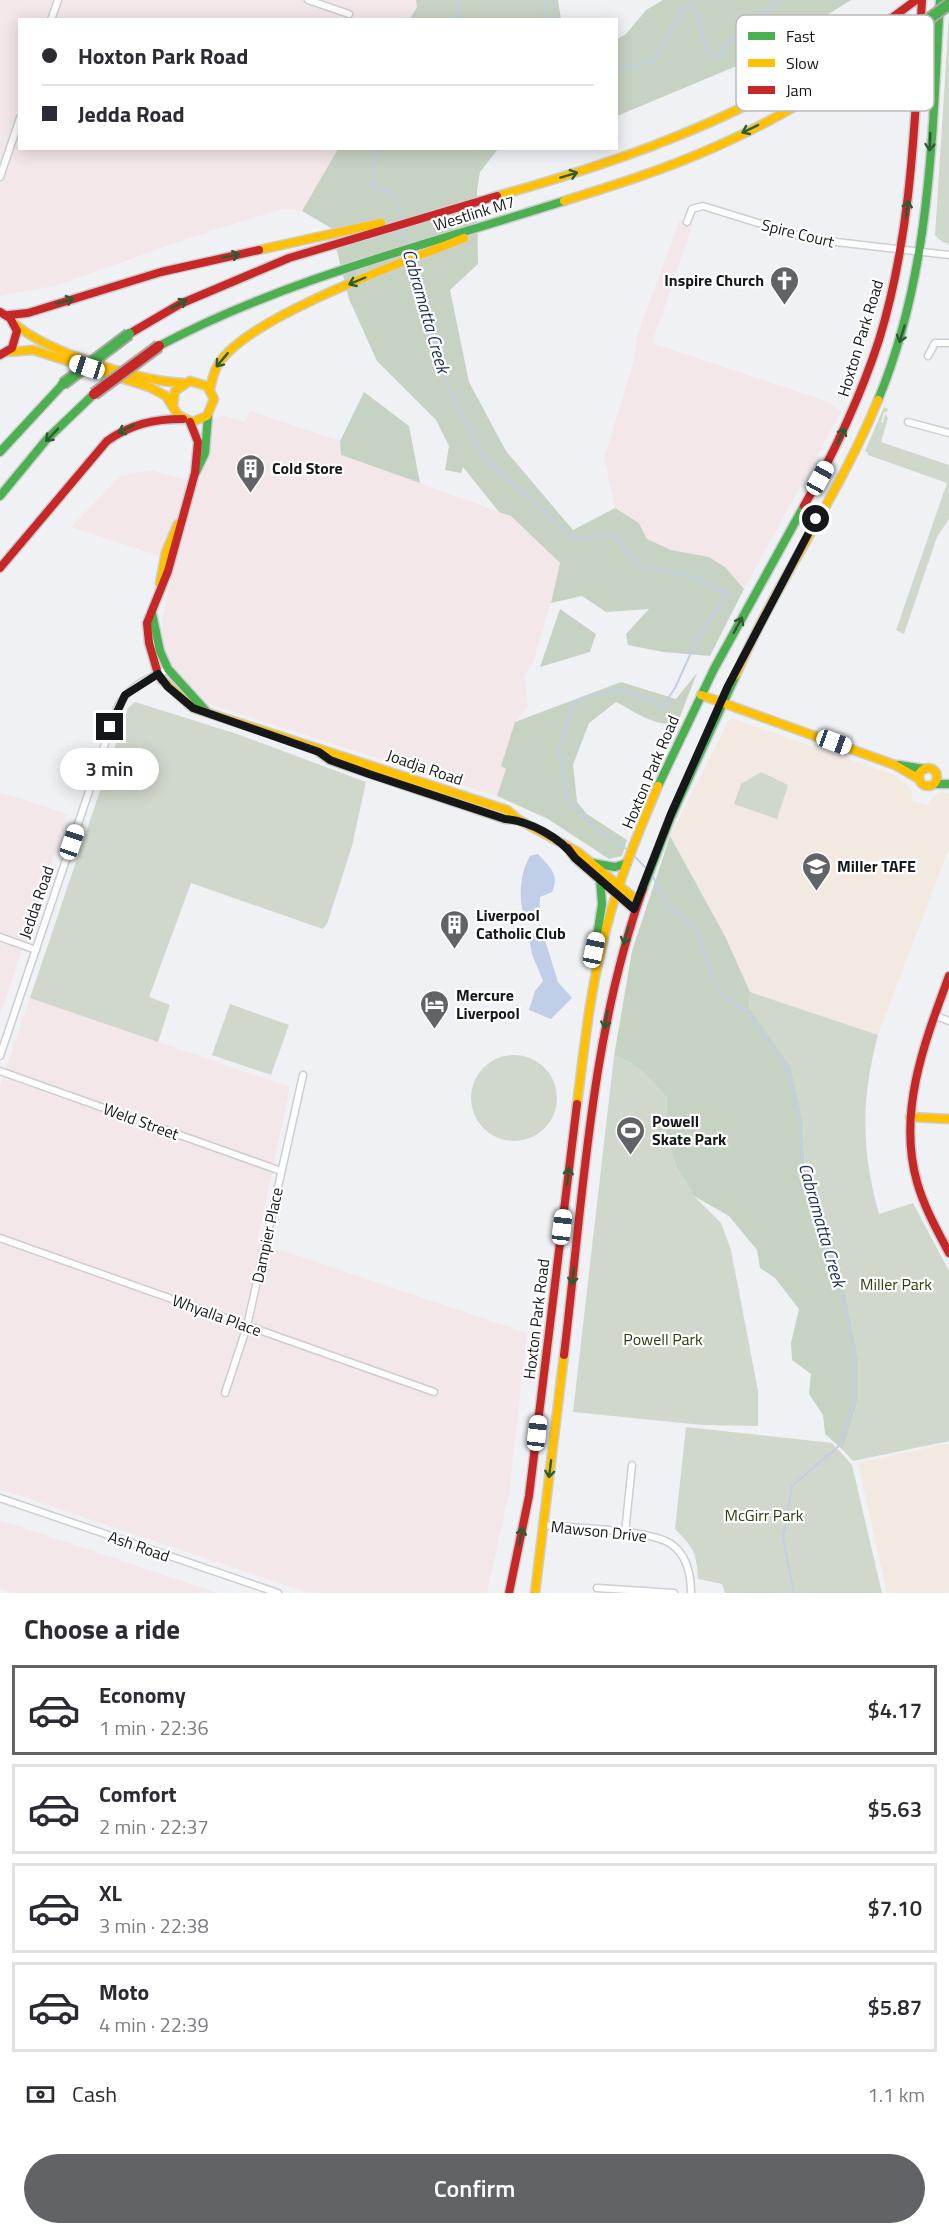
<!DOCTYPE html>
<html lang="en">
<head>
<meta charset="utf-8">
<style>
	:root { --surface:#fff; --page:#f2f2f3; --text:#2b2b33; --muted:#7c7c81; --line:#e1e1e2; --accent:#616366 }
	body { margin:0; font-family:"Titillium Web",sans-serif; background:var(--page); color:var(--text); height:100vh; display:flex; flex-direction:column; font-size:22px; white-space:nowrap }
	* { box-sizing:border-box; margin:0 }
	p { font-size:20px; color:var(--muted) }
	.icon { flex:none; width:33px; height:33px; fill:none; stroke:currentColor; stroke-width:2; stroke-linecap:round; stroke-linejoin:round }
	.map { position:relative; height:1593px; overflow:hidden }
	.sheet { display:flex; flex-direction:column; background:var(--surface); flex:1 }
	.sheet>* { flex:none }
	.hud { position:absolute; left:18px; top:18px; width:600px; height:132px; border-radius:0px; box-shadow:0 3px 15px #0003; display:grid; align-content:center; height:132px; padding:0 24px; background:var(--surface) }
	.end { position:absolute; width:27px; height:27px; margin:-14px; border:8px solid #151719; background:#fff; box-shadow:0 0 0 3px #fff }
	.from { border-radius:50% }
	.bubble { position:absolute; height:42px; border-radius:21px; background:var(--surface); box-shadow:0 3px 15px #0003; font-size:20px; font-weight:600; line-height:42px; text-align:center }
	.car { position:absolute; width:18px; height:36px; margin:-18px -9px; border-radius:8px; box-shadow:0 0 4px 2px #0007; background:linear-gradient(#fff 24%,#345 0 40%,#fff 0 76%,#345 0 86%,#fff 0) }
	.hud b { display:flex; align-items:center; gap:21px; height:57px; font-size:22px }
	.hud b+b { border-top:2px solid var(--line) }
	.hud i { width:15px; height:15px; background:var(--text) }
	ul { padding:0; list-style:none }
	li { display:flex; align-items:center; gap:18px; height:90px; margin:0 12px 9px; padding:0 12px; border:3px solid var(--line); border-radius:0px }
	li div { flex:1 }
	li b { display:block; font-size:22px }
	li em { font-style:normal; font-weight:600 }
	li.selected { border-color:var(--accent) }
	li>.icon { width:54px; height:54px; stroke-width:1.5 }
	h2 { padding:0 24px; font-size:27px; line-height:72px }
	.pay { display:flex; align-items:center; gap:15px; height:66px; padding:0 24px; font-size:22px }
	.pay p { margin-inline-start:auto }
	.action { display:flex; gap:12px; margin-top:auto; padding:12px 24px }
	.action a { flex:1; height:69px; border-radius:36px; background:var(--accent); color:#fff; font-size:24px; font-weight:600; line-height:69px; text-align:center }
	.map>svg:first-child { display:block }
	.industrial { fill:#f4e7ea }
	.education { fill:#f2e9e1 }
	.green { fill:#d0d8cc }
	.forest { fill:#c7d3c2 }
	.water { fill:#c0cfe7 }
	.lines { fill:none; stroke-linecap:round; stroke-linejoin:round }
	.stream { stroke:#c0cfe7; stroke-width:2 }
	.street-casing { stroke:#cdced1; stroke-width:9 }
	.fast-casing { stroke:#cdced1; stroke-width:11 }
	.slow-casing { stroke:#cdced1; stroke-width:11 }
	.jam-casing { stroke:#cdced1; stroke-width:11 }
	.street { stroke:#fdfdfd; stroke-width:6 }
	.fast { stroke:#4caf50; stroke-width:8 }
	.slow { stroke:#ffc107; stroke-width:8 }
	.jam { stroke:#c62828; stroke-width:8 }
	.fast-bridge-casing { stroke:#acaaa2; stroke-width:14; stroke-linecap:butt }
	.jam-bridge-casing { stroke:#acaaa2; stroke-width:14; stroke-linecap:butt }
	.fast-bridge { stroke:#4caf50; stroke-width:10 }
	.jam-bridge { stroke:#c62828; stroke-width:10 }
	.oneway { stroke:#2e5b32 }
	.route { stroke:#151719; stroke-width:8 }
	.labels { text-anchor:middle; stroke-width:4.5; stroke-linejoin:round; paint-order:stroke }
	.street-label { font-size:16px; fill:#151719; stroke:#fff }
	.poi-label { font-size:16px; font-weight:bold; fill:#151719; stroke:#fff; text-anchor:start }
	.park-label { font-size:16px; fill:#28410f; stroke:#fff }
	.water-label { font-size:18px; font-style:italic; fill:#17305a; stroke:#fff }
	.key { fill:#fff; stroke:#b9b9ba; stroke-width:1.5 }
	.key-label { font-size:16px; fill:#151719 }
</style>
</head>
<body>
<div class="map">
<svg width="949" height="1593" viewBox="0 0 949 1593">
	<rect width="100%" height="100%" fill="#eff1f4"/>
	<g class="industrial">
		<path d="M0 0H416L417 7 410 19 20 20V148L338 149 302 211 283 209 198 235 58 285 0 296Z"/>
		<path d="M680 219 693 224 652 343 829 402 841 412 744 589 725 567 709 557 671 550 647 539 639 523 615 508 604 458 634 361 637 336Z"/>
		<path d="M250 411 340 441 341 455 511 516 560 563 551 603 532 665 524 676 528 707 515 722 501 766 506 769 497 796 212 705 198 697 174 670 163 641 162 621 175 561 71 527 120 476 152 470 199 484 208 456 212 421 222 415 245 422Z"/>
		<path d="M0 792 68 814 0 1015Z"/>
		<path d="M30 998 290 1087 257 1242 527 1333 509 1493 487 1593H309L0 1489V1087Z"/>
		<path d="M0 1520 218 1593H11L0 1589Z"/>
	</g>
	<g class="education">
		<path d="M734 719 894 775 913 791 911 800 928 805 932 798 942 791 949 793V848L878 1035 750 992 725 936 670 836 729 720Z"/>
		<path d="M949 1443V1593H887L858 1463Z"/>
	</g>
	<g class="green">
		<path d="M949 15V244L942 242 935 235Z"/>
		<path d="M884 407 888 409 887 412H884L881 422 883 423 885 414 888 418 881 442 949 465V519L937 537 904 634 896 630 947 483 868 455V453L865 451Z"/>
		<path d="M135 702 237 734 366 782 352 846 327 924 323 929 191 883 149 997 170 1005 158 1042 30 998 128 708Z"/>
		<path d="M761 772 788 785 777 819 734 804 741 784Z"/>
		<path d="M750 992 878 1035C861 1099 861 1150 879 1214L913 1203 949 1271V1441L853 1461 843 1450 858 1400V1356L837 1251 818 1210 805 1169 803 1122 749 1008Z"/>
		<path d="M230 1004 289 1025 271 1075 212 1055Z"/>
		<circle cx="514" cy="1098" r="43"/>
		<path d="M614 1056C634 1059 654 1083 667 1098L665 1129 676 1166 694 1196 721 1223 731 1250 758 1391V1426L702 1425 573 1412Z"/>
		<path d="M686 1427 832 1443 852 1465 882 1593H725L722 1584 698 1579C697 1553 693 1547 675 1529Z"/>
	</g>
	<g class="forest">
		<path d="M416 0H558L561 19H410L417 7Z"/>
		<path d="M663 0H851L763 55 617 116V39L626 34 646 10Z"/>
		<path d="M338 149H498L480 172 477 191 478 264 450 290 469 382 506 451 573 530 615 508 639 523 647 539 671 550 709 557 725 567 744 589 710 656 663 652 628 645 626 634 649 609 606 612 582 596 551 603 560 563 511 516 499 512 463 467 461 473 445 470 449 446 436 420 377 361 349 299 331 228 302 211Z"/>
		<path d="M364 392 409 426 420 483 341 455 340 441Z"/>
		<path d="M560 609 596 634 590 652 540 667Z"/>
		<path d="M697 673 678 722C657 729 634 711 616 702L589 723 573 765 577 802 587 814 627 840 622 856 609 859 548 819 497 796 506 769 501 766 515 722 621 682 676 699Z"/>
		<path d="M670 836 725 936 750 992 749 1008 790 1066 803 1122 805 1169 818 1210 837 1251 858 1356V1400L843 1450 825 1434 823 1415 809 1394 811 1374 792 1360 791 1343 799 1309 775 1278 760 1268 757 1250 729 1216 694 1196 676 1166 665 1129 667 1098C654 1083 634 1059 614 1056L632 951Z"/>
	</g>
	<g class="water">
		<path d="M538 854C550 867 560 875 552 892L540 897 539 923 526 922C518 901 519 875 530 856Z"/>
		<path d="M535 932 544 937 558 982 572 998 551 1019 529 1010 535 991 543 981 532 954 529 939Z"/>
	</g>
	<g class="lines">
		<g class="stream">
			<path d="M458 20 460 0"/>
			<path d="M544 20 546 2 544 0"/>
			<path d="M616 69 655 61 682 9 691 3 697 14 707 52 720 57 727 42 779 0"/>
			<path d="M378 148 372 185 395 194 401 219"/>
			<path d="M402 225 407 245"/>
			<path d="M411 263 425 319 450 392 484 458 573 538 613 534 638 566 695 577 727 594 700 633 675 688 663 706C621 687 616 686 573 703L559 751 568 800 596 829 629 851"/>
			<path d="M633 855 648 870"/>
			<path d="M652 874 666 906 694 926 719 992 749 1014 787 1068 800 1121 803 1171 815 1211 834 1254 855 1356 853 1402 840 1445 792 1486 783 1538 794 1593"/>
		</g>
		<defs>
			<g id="street">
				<path d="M308 0 349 14"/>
				<path d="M51 20 58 0"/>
				<path d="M0 177 20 118"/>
				<path d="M687 222 692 209 703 206 810 239 949 255"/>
				<path d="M928 356 935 343H949"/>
				<path d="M908 422 949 433"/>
				<path d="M0 937 36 950"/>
				<path d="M934 1015 949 1021"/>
				<path d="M0 1056 117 708C128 687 146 679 167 670"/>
				<path d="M0 1071 281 1171"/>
				<path d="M0 1238 434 1392"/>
				<path d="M225 1393 247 1326 303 1075"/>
				<path d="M0 1498 278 1593"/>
				<path d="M543 1525C571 1528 650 1529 671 1544 687 1555 691 1575 691 1593"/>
				<path d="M625 1533 632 1465"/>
				<path d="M597 1588 674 1593"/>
			</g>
			<g id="fast">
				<path d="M159 346C287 278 427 245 564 201"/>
				<path d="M878 400C931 273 932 135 940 0"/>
				<path d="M0 452 63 384"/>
				<path d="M196 472 205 453 208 416"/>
				<path d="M0 496 47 439 94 394"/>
				<path d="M152 613 160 651 168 669 206 711"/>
				<path d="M899 765 924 769"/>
				<path d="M935 784H949"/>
				<path d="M658 786 714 669 804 506"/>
				<path d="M592 863 615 867 627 863"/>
				<path d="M643 889 670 819 736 675"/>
				<path d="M596 942 602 904 600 879"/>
			</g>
			<g id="slow">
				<path d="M497 196C601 167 704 132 798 78"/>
				<path d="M564 201C615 185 666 169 715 147 777 120 834 84 891 47"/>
				<path d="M259 250 381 223"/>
				<path d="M16 325C50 353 139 381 183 383"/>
				<path d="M7 352 33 350 149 387 166 396 178 415 192 422 207 416 214 399 207 386 190 381 175 391 173 405"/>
				<path d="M210 389C212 380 214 370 219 363 251 315 407 261 464 238"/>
				<path d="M160 583 166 552 178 524"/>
				<path d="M736 675C777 580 839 496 878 400"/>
				<path d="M162 680 193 708 507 810 519 820 578 852 638 901"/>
				<path d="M701 695 895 765 919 779"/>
				<path d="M319 752 330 760 505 819 519 820"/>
				<circle cx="928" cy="777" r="9"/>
				<path d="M577 1104C584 1051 589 998 602 946 614 891 636 838 658 786"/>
				<path d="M910 1117 949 1119"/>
				<path d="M535 1593 564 1355"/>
			</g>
			<g id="jam">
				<path d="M798 78 877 29 916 0"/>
				<path d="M0 312 10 318 17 331 12 348 0 355"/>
				<path d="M9 315 28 313 161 272 259 250"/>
				<path d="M129 334 180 304 289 258 497 196"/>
				<path d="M804 506C834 453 860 398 879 340 913 230 915 113 922 0"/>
				<path d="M0 568 107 441C131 424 154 419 183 419"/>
				<path d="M162 680 158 674 149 643 147 623 168 571 195 473 198 442 190 422"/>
				<path d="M568 848 575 858 634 909"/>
				<path d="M949 976C925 1041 897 1112 917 1182 924 1207 937 1230 949 1253"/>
				<path d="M564 1355C583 1200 590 1036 643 889"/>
				<path d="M509 1593 529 1496 577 1104"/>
			</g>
		</defs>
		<use href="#street" class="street-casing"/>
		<use href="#fast" class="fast-casing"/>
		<use href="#slow" class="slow-casing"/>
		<use href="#jam" class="jam-casing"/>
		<use href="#street" class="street"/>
		<use href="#fast" class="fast"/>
		<use href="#slow" class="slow"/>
		<use href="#jam" class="jam"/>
		<defs>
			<g id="fast-bridge">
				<path d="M891 47 949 4"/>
				<path d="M63 384 129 334"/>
			</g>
			<path id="jam-bridge" d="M94 394 159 346"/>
		</defs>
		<use href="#fast-bridge" class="fast-bridge-casing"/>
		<use href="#jam-bridge" class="jam-bridge-casing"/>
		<use href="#fast-bridge" class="fast-bridge"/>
		<use href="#jam-bridge" class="jam-bridge"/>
	</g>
	<defs><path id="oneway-shaft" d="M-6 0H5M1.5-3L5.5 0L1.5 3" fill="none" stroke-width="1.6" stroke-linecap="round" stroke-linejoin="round" transform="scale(1.5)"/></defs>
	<g class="oneway">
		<use href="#oneway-shaft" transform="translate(750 129) rotate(154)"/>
		<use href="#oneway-shaft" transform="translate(930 142) rotate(92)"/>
		<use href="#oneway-shaft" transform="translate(569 175) rotate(-17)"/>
		<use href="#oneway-shaft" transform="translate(907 209) rotate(-83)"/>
		<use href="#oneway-shaft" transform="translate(231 256) rotate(-12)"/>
		<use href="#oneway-shaft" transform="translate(357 281) rotate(157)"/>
		<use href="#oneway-shaft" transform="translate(65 301) rotate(-17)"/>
		<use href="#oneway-shaft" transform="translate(179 304) rotate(-29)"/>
		<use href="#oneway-shaft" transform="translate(902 334) rotate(107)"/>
		<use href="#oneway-shaft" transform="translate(222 360) rotate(130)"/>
		<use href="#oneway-shaft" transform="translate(126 429) rotate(154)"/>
		<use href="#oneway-shaft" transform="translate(52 435) rotate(134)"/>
		<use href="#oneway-shaft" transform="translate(841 436) rotate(-64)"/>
		<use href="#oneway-shaft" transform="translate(738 625) rotate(-62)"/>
		<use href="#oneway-shaft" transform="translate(626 936) rotate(106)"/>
		<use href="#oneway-shaft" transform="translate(606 1020) rotate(99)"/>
		<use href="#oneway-shaft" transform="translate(568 1176) rotate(-83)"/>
		<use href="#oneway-shaft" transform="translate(573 1276) rotate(97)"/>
		<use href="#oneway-shaft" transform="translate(550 1469) rotate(97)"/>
		<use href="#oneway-shaft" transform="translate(521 1536) rotate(-79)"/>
	</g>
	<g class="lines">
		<path class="route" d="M110 727 125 695 158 674 168 687 193 708 319 752 330 760 369 774 505 819C529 821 560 837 575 858L634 909 671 814 728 686 816 519"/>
	</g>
	<defs>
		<symbol id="church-pin" viewBox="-11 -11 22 30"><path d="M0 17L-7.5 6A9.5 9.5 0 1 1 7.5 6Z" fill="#616366" stroke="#fff"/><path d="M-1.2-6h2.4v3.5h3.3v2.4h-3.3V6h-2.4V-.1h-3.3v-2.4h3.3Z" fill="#fff"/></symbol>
		<symbol id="building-pin" viewBox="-11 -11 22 30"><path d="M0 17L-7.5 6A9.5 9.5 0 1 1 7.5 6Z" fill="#616366" stroke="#fff"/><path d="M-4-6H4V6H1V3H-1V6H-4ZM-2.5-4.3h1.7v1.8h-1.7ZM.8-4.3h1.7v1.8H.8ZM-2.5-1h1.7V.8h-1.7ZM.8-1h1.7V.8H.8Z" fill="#fff"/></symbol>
		<symbol id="university-pin" viewBox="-11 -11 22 30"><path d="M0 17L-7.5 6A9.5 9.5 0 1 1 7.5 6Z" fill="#616366" stroke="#fff"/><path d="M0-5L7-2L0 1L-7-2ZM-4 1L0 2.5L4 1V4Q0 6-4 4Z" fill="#fff"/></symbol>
		<symbol id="hotel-pin" viewBox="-11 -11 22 30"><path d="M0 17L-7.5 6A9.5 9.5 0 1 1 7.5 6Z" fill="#616366" stroke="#fff"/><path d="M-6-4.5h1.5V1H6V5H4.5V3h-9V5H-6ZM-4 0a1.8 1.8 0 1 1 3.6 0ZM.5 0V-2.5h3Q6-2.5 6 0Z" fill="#fff"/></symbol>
		<symbol id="stadium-pin" viewBox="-11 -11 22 30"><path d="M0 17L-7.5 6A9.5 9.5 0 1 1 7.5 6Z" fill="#616366" stroke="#fff"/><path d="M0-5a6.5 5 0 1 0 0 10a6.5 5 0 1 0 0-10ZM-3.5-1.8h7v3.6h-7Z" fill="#fff"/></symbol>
	</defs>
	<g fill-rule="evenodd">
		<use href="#church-pin" x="768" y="264" width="33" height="45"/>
		<use href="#building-pin" x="234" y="452" width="33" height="45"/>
		<use href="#university-pin" x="800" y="850" width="33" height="45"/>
		<use href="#building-pin" x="438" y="908" width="33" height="45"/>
		<use href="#hotel-pin" x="418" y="988" width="33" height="45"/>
		<use href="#stadium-pin" x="614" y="1114" width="33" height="45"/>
	</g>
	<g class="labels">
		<g class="street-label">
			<text transform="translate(474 213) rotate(-17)" y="6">Westlink M7</text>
			<text transform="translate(798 233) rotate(14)" y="6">Spire Court</text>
			<text transform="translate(860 338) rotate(-73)" y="6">Hoxton Park Road</text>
			<text transform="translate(425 767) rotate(19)" y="6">Joadja Road</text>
			<text transform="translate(650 772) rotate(-67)" y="6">Hoxton Park Road</text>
			<text transform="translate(36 902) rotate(-71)" y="6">Jedda Road</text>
			<text transform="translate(141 1121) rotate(20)" y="6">Weld Street</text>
			<text transform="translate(267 1235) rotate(-78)" y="6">Dampier Place</text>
			<text transform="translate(217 1315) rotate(20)" y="6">Whyalla Place</text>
			<text transform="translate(536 1319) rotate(-83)" y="6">Hoxton Park Road</text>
			<text transform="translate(599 1531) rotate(6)" y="6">Mawson Drive</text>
			<text transform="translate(139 1546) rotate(19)" y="6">Ash Road</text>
		</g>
		<g class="poi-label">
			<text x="764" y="286" text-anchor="end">Inspire Church</text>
			<text x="272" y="474">Cold Store</text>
			<text x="837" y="872">Miller TAFE</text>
			<text x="476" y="921">Liverpool<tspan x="476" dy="18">Catholic Club</tspan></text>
			<text x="456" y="1001">Mercure<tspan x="456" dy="18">Liverpool</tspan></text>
			<text x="652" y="1127">Powell<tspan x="652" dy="18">Skate Park</tspan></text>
		</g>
		<g class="park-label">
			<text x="896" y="1290">Miller Park</text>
			<text x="663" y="1345">Powell Park</text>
			<text x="764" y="1521">McGirr Park</text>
		</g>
		<g class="water-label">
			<text transform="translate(426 311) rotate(74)" y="6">Cabramatta Creek</text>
			<text transform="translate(822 1225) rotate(74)" y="6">Cabramatta Creek</text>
		</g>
	</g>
	<rect x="736" y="15" width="198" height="96" rx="9" class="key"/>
	<rect x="748" y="32" width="27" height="8" fill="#4caf50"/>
	<rect x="748" y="59" width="27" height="8" fill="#ffc107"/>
	<rect x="748" y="86" width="27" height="8" fill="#c62828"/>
	<g class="key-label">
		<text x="786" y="42">Fast</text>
		<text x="786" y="69">Slow</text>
		<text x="786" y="96">Jam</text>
	</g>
</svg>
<i class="end from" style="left:816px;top:519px"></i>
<i class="end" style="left:110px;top:727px"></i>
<div class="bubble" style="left:60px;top:748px;width:99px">3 min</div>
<i class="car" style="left:87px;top:367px;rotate:288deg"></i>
<i class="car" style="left:820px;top:478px;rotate:29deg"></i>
<i class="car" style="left:834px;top:742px;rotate:110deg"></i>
<i class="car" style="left:72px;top:842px;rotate:19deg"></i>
<i class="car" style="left:594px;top:950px;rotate:12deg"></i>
<i class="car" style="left:562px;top:1227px;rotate:7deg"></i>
<i class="car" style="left:537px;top:1433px;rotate:7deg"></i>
<div class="hud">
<b><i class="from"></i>Hoxton Park Road</b>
<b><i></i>Jedda Road</b>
</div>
</div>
<section class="sheet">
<h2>Choose a ride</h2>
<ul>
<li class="selected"><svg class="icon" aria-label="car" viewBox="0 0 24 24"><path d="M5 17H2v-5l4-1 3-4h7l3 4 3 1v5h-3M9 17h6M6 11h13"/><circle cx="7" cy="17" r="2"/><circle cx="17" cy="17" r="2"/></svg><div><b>Economy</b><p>1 min · 22:36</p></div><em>$4.17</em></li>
<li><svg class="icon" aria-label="car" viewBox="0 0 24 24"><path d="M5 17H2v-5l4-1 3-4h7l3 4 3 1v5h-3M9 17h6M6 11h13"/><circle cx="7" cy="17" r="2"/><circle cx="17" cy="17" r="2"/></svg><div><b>Comfort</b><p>2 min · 22:37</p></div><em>$5.63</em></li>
<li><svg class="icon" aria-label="car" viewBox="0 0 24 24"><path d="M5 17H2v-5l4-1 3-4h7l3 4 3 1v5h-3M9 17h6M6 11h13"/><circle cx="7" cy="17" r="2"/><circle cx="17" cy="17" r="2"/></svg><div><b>XL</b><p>3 min · 22:38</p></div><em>$7.10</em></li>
<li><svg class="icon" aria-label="car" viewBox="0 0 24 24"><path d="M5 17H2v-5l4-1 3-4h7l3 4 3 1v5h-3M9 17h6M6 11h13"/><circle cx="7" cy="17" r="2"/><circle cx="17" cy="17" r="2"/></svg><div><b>Moto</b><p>4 min · 22:39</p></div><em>$5.87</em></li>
</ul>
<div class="pay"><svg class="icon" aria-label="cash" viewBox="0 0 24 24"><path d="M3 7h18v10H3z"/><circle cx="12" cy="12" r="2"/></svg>Cash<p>1.1 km</p></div>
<div class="action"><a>Confirm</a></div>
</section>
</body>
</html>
